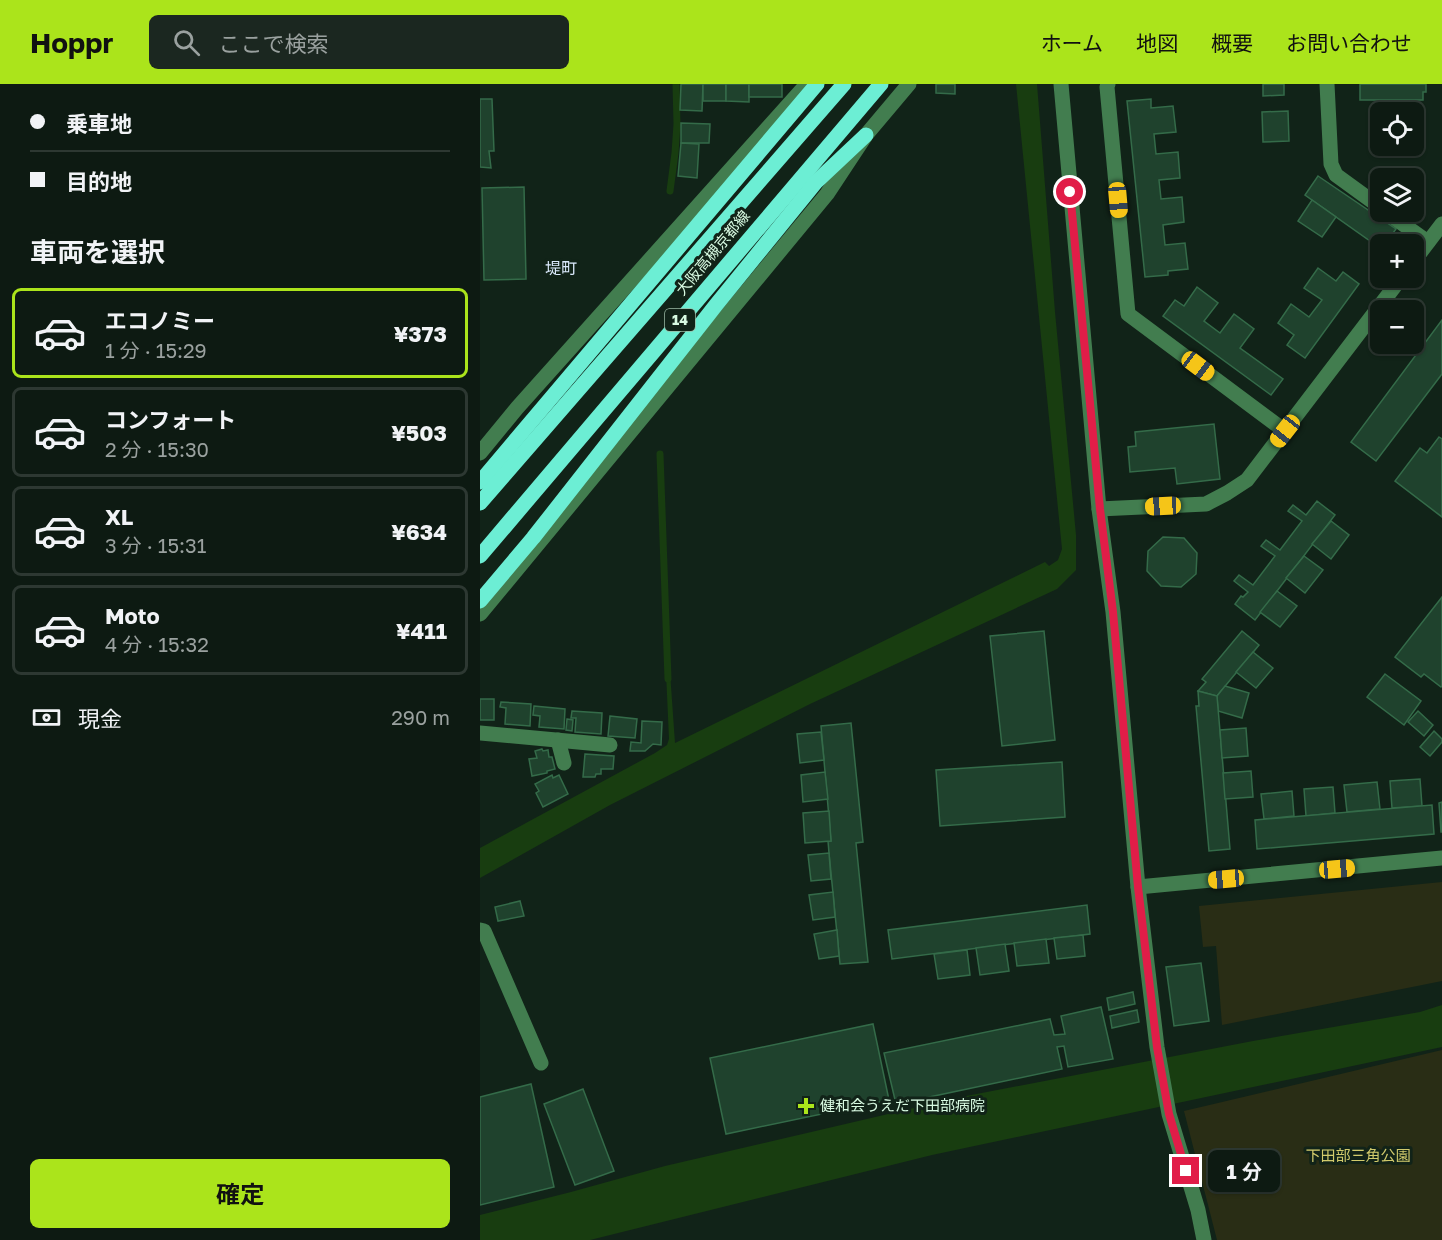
<!DOCTYPE html>
<html lang="ja">
<head>
<meta charset="utf-8">
<style>
	:root { --surface:#0d1a12; --page:#1b2720; --text:#f1f3f6; --muted:#9aa19f; --line:#2d3832; --accent:#abe41b }
	body { margin:0; font-family:"Golos Text","Noto Sans JP",sans-serif; background:var(--page); color:var(--text); height:100vh; display:flex; flex-direction:column; font-size:22px; white-space:nowrap }
	* { box-sizing:border-box; margin:0 }
	p { font-size:20px; color:var(--muted) }
	.icon { flex:none; width:33px; height:33px; fill:none; stroke:currentColor; stroke-width:2; stroke-linecap:round; stroke-linejoin:round }
	.map { position:relative; flex:1; overflow:hidden }
	.side { display:flex; flex-direction:column; background:var(--surface); width:480px }
	.side>* { flex:none }
	.top-card { display:grid; align-content:center; height:132px; padding:0 30px; background:var(--surface) }
	.fabs { position:absolute; left:890px; top:18px; display:grid; gap:12px }
	.fabs a { display:grid; place-items:center; width:54px; height:54px; border-radius:9px; background:var(--surface); box-shadow:0 2px 4px #0004,0 0 0 2px var(--line); font-size:30px }
	.end { position:absolute; width:27px; height:27px; margin:-14px; border:8px solid #e11d48; background:#fff; box-shadow:0 0 0 3px #fff }
	.from { border-radius:50% }
	.bubble { position:absolute; height:42px; border-radius:9px; background:var(--surface); box-shadow:0 2px 4px #0004,0 0 0 2px var(--line); font-size:20px; font-weight:700; line-height:42px; text-align:center }
	.car { position:absolute; width:18px; height:36px; margin:-18px -9px; border-radius:8px; box-shadow:0 0 4px 2px #0007; background:linear-gradient(#f5c518 24%,#345 0 40%,#f5c518 0 76%,#345 0 86%,#f5c518 0) }
	.top-card b { display:flex; align-items:center; gap:21px; height:57px; font-size:22px }
	.top-card b+b { border-top:2px solid var(--line) }
	.top-card i { width:15px; height:15px; background:var(--text) }
	ul { padding:0; list-style:none }
	li { display:flex; align-items:center; gap:18px; height:90px; margin:0 12px 9px; padding:0 18px; border:3px solid var(--line); border-radius:9px }
	li div { flex:1 }
	li b { display:block; font-size:22px }
	li em { font-style:normal; font-weight:700 }
	li.on { border-color:var(--accent) }
	li>.icon { width:54px; height:54px; stroke-width:1.5 }
	h2 { padding:0 30px; font-size:27px; line-height:72px }
	.pay { display:flex; align-items:center; gap:15px; height:66px; padding:0 30px; font-size:22px }
	.pay p { margin-inline-start:auto }
	.primary-button { display:flex; gap:12px; margin-top:auto; padding:12px 30px }
	.primary-button a { flex:1; height:69px; border-radius:9px; background:var(--accent); color:#111; font-size:24px; font-weight:700; line-height:69px; text-align:center }
	header { display:flex; align-items:center; gap:36px; box-sizing:border-box; height:84px; padding:0 30px; background:var(--accent); color:#111 }
	header strong { font-size:28px }
	nav { display:flex; gap:33px; margin-inline-start:auto; font-size:21px }
	.search { width:420px; height:54px; background:var(--page); display:flex; align-items:center; gap:15px; box-sizing:border-box; padding:0 21px; border-radius:9px; color:var(--muted); font-size:22px }
	main { display:flex; flex:1; min-height:0 }
	.map>svg:first-child { display:block }
	.green { fill:#292d15 }
	.water { fill:#183d10 }
	.lines { fill:none; stroke-linecap:round; stroke-linejoin:round }
	.stream { stroke:#183d10; stroke-width:7 }
	.building { fill:#1f422d; stroke:#346b49; stroke-width:1.5; fill-rule:evenodd }
	.minor { stroke:#427d4f; stroke-width:15 }
	.major { stroke:#6ceed4; stroke-width:15 }
	.route { stroke:#e11d48; stroke-width:8 }
	.poi-dot { fill:#abe41b; stroke:#112318; stroke-width:2 }
	.labels { text-anchor:middle; stroke-width:6; stroke-linejoin:round; paint-order:stroke }
	.shield { fill:#112318; stroke:#9cbaa5; stroke-width:1.5 }
	.shield-label { font-size:14px; font-weight:bold; fill:#d8fae2 }
	.street-label { font-size:15px; fill:#d8fae2; stroke:#112318 }
	.poi-label { font-size:15px; fill:#d8fae2; stroke:#112318; text-anchor:start }
	.park-label { font-size:15px; fill:#d2cb6c; stroke:#112318 }
	.neighbourhood-label { font-size:16px; fill:#dae9fb; stroke:#112318 }
</style>
</head>
<body>
<header>
<strong>Hoppr</strong>
<div class="search"><svg class="icon" aria-label="search" viewBox="0 0 24 24"><circle cx="10" cy="10" r="6"/><path d="M15 15l6 6"/></svg>ここで検索</div>
<nav><a>ホーム</a><a>地図</a><a>概要</a><a>お問い合わせ</a></nav>
</header>
<main>
<section class="side">
<div class="top-card">
<b><i class="from"></i>乗車地</b>
<b><i></i>目的地</b>
</div>
<h2>車両を選択</h2>
<ul>
<li class="on"><svg class="icon" aria-label="car" viewBox="0 0 24 24"><path d="M5 17H2v-5l4-1 3-4h7l3 4 3 1v5h-3M9 17h6M6 11h13"/><circle cx="7" cy="17" r="2"/><circle cx="17" cy="17" r="2"/></svg><div><b>エコノミー</b><p>1 分 · 15:29</p></div><em>¥373</em></li>
<li><svg class="icon" aria-label="car" viewBox="0 0 24 24"><path d="M5 17H2v-5l4-1 3-4h7l3 4 3 1v5h-3M9 17h6M6 11h13"/><circle cx="7" cy="17" r="2"/><circle cx="17" cy="17" r="2"/></svg><div><b>コンフォート</b><p>2 分 · 15:30</p></div><em>¥503</em></li>
<li><svg class="icon" aria-label="car" viewBox="0 0 24 24"><path d="M5 17H2v-5l4-1 3-4h7l3 4 3 1v5h-3M9 17h6M6 11h13"/><circle cx="7" cy="17" r="2"/><circle cx="17" cy="17" r="2"/></svg><div><b>XL</b><p>3 分 · 15:31</p></div><em>¥634</em></li>
<li><svg class="icon" aria-label="car" viewBox="0 0 24 24"><path d="M5 17H2v-5l4-1 3-4h7l3 4 3 1v5h-3M9 17h6M6 11h13"/><circle cx="7" cy="17" r="2"/><circle cx="17" cy="17" r="2"/></svg><div><b>Moto</b><p>4 分 · 15:32</p></div><em>¥411</em></li>
</ul>
<div class="pay"><svg class="icon" aria-label="cash" viewBox="0 0 24 24"><path d="M3 7h18v10H3z"/><circle cx="12" cy="12" r="2"/></svg>現金<p>290 m</p></div>
<div class="primary-button"><a>確定</a></div>
</section>
<div class="map">
<svg width="962" height="1156" viewBox="0 0 962 1156">
	<rect width="100%" height="100%" fill="#112318"/>
	<g class="green">
		<path d="M962 798V897L742 941 736 862 723 863 719 822Z"/>
		<path d="M962 966V1156H737L704 1027Z"/>
	</g>
	<g class="water">
		<path d="M536 0H557L575 228 596 451V486L577 505 330 620 130 721 0 794V764L175 669 187 661 189 655 186 588H190L195 659 565 478 569 482 578 476 582 465Z"/>
		<path d="M962 921V963L452 1071 110 1156H0V1131L91 1108 185 1082 481 1013 773 957 940 928Z"/>
	</g>
	<g class="lines">
		<g class="stream">
			<path d="M190 107 195 69 197 40 196 0"/>
			<path d="M180 370 188 595"/>
		</g>
	</g>
	<g class="building">
		<path d="M201 0H223L222 27 200 26Z"/>
		<rect x="223" y="0" width="23" height="17"/>
		<path d="M246 0H269V18L246 17Z"/>
		<rect x="269" y="0" width="33" height="13"/>
		<path d="M456 0H475V10L456 9Z"/>
		<path d="M783 0H804V11L783 12Z"/>
		<path d="M880 0H946V8H943V16H880Z"/>
		<path d="M0 15H12L14 67H9L11 84 0 83Z"/>
		<path d="M671 15V24L693 22 696 48 674 50 676 70 698 68 700 94 679 96 681 115 702 113 704 138 683 141 685 161 705 159 708 185 688 187V191L665 193 647 17Z"/>
		<path d="M892 24H941V67H892ZM900 28H933V62H900Z"/>
		<path d="M808 27 809 57 783 58 782 28Z"/>
		<path d="M201 39 230 40 229 59H201Z"/>
		<path d="M201 59 219 60 217 94 198 92Z"/>
		<path d="M838 92 916 145 905 160H900V164L825 111Z"/>
		<path d="M44 103 46 195 4 196 2 104Z"/>
		<path d="M832 116 856 133 842 153 818 137Z"/>
		<path d="M838 184 856 197 863 188 879 200 825 274 807 261 814 251 798 239 811 220 829 233 842 216 824 204Z"/>
		<path d="M717 203 738 219 724 237 740 249 754 230 774 245 760 264 803 295 791 311 683 232 695 216 704 222Z"/>
		<path d="M962 236V290L896 377 871 358Z"/>
		<path d="M734 340 740 395 697 400 695 384 650 388 648 363 656 362 655 348Z"/>
		<path d="M959 353 962 355V433L915 397 940 364 947 369Z"/>
		<path d="M837 417 855 431 775 536 755 520 761 512 763 513 768 508 754 497 759 491 773 501 795 472 781 462 786 456 800 466 822 437 808 427 813 421 826 431Z"/>
		<path d="M851 437 869 451 851 475 832 460Z"/>
		<path d="M683 453 704 454 717 469 716 490 701 503 681 502 667 487 668 467Z"/>
		<path d="M824 472 843 486 825 509 806 494Z"/>
		<path d="M797 507 817 522 800 543 780 528Z"/>
		<path d="M962 513V602L961 603 944 590 941 593 915 573Z"/>
		<path d="M564 547 575 656 522 662 510 552Z"/>
		<path d="M762 547 779 561 737 612 718 607 726 598 722 595Z"/>
		<path d="M773 568 793 584 776 604 756 588Z"/>
		<path d="M905 590 941 617 924 641 887 613Z"/>
		<path d="M745 602 769 609 762 634 738 627 737 612Z"/>
		<path d="M718 607 737 612 750 765 729 767 716 622H719Z"/>
		<rect x="0" y="615" width="14" height="21"/>
		<path d="M21 618 51 620 50 642 25 640 26 624 20 623Z"/>
		<path d="M54 622 85 625 84 645 59 643 60 632 53 631Z"/>
		<path d="M92 627 122 629 121 650 95 648 96 634H91Z"/>
		<path d="M938 627 953 641 944 652 928 638Z"/>
		<path d="M130 632 157 635 155 654 128 652Z"/>
		<path d="M87 635 93 636 92 647 86 646Z"/>
		<path d="M162 637 182 638 181 661 173 660 165 667H150L151 658 161 659Z"/>
		<path d="M371 639 383 758 376 759 388 878 360 880 349 769 348 757H351L341 642Z"/>
		<path d="M766 644 768 672 742 674 740 646Z"/>
		<path d="M954 647 962 655V658L950 672 940 663Z"/>
		<path d="M341 648 344 676 320 679 317 650Z"/>
		<path d="M62 665 63 667 68 666 69 673H72L75 685 67 687V689L52 692 49 675 57 674 55 667Z"/>
		<path d="M105 670 134 672 133 685H121V690H116L115 693H103Z"/>
		<path d="M582 678 585 733 460 742 456 686Z"/>
		<path d="M771 687 773 713 745 715 743 689Z"/>
		<path d="M345 688 348 715 323 718 321 691Z"/>
		<path d="M72 691 73 694 79 691 88 710 63 723 56 709 59 707 55 700Z"/>
		<path d="M940 695 942 722 912 724 910 697Z"/>
		<path d="M897 698 900 725 867 728 864 701Z"/>
		<path d="M853 703 855 729 826 732 824 705Z"/>
		<path d="M812 707 814 732 784 735 781 710Z"/>
		<path d="M962 718V748H961L959 719Z"/>
		<path d="M952 721 954 750 777 765 775 736Z"/>
		<path d="M349 727 351 757 325 759 323 729Z"/>
		<path d="M349 769 351 795 331 797 328 771Z"/>
		<path d="M353 808 355 833 333 836 329 811Z"/>
		<path d="M40 817 44 832 18 837 15 823Z"/>
		<path d="M607 821 610 850 412 875 408 846Z"/>
		<path d="M357 846 359 872 339 875 334 850Z"/>
		<path d="M603 851 605 872 577 875 574 854Z"/>
		<path d="M566 855 569 879 537 882 534 859Z"/>
		<path d="M525 860 529 887 500 891 496 864Z"/>
		<path d="M487 866 490 891 458 895 454 870Z"/>
		<path d="M721 879 729 937 694 942 686 883Z"/>
		<path d="M653 908 655 920 629 926 627 914Z"/>
		<path d="M621 923 633 975 588 983 584 962 577 963 582 985 416 1020 404 969 570 935 574 951 585 950 581 932Z"/>
		<path d="M657 926 659 938 632 944 630 932Z"/>
		<path d="M393 940 409 1016 246 1050 230 974Z"/>
		<path d="M51 1000 74 1103 0 1121V1013Z"/>
		<path d="M103 1005 134 1087 95 1101 64 1020Z"/>
	</g>
	<g class="lines">
		<g class="minor">
			<path d="M581 0 619 425 633 528 658 803 677 963 689 1030 718 1126 724 1156"/>
			<path d="M628 0 627 3 648 230 805 347"/>
			<path d="M847 0 851 80 856 91 900 123"/>
			<path d="M906 128 948 158"/>
			<path d="M933 178 962 140"/>
			<path d="M0 369 37 324 327 0"/>
			<path d="M619 425 726 420 747 409 767 396 921 194"/>
			<path d="M0 530 347 110 386 51 429 0"/>
			<path d="M0 649 130 661"/>
			<path d="M78 656 84 679"/>
			<path d="M658 803 962 774"/>
			<path d="M0 846 4 847 61 979"/>
		</g>
		<g class="major">
			<path d="M0 398 337 0"/>
			<path d="M0 419 364 0"/>
			<path d="M0 472 401 0"/>
			<path d="M0 517 53 454 236 221 336 98 386 51"/>
		</g>
	</g>
	<g class="lines">
		<path class="route" d="M590 108 620 425 633 528 658 803 677 963 689 1030 706 1087"/>
	</g>
	<path class="poi-dot" d="M323 1013h6v6h6v6h-6v6h-6v-6h-6v-6h6z"/>
	<g class="labels">
		<rect class="shield" x="185" y="225" width="30" height="22" rx="4.5"/>
		<g class="shield-label">
			<text x="200" y="241">14</text>
		</g>
		<g class="street-label">
			<text transform="translate(233 169) rotate(-50)" y="5">大阪高槻京都線</text>
		</g>
		<g class="poi-label">
			<text x="340" y="1027">健和会うえだ下田部病院</text>
		</g>
		<g class="park-label">
			<text x="878" y="1077">下田部三角公園</text>
		</g>
		<g class="neighbourhood-label">
			<text x="81" y="190">堤町</text>
		</g>
	</g>
</svg>
<div class="fabs">
<a><svg class="icon" aria-label="locate" viewBox="0 0 24 24"><circle cx="12" cy="12" r="6"/><path d="M12 2v4M12 18v4M2 12h4M18 12h4"/></svg></a>
<a><svg class="icon" aria-label="layers" viewBox="0 0 24 24"><path d="M12 4l9 5-9 5-9-5zM3 14l9 5 9-5"/></svg></a>
<a>+</a>
<a>−</a>
</div>
<i class="end from" style="left:590px;top:108px"></i>
<i class="end" style="left:706px;top:1087px"></i>
<div class="bubble" style="left:728px;top:1066px;width:72px">1 分</div>
<i class="car" style="left:638px;top:116px;rotate:175deg"></i>
<i class="car" style="left:718px;top:282px;rotate:127deg"></i>
<i class="car" style="left:805px;top:347px;rotate:218deg"></i>
<i class="car" style="left:683px;top:422px;rotate:267deg"></i>
<i class="car" style="left:857px;top:785px;rotate:85deg"></i>
<i class="car" style="left:746px;top:795px;rotate:265deg"></i>
</div>
</main>
</body>
</html>
